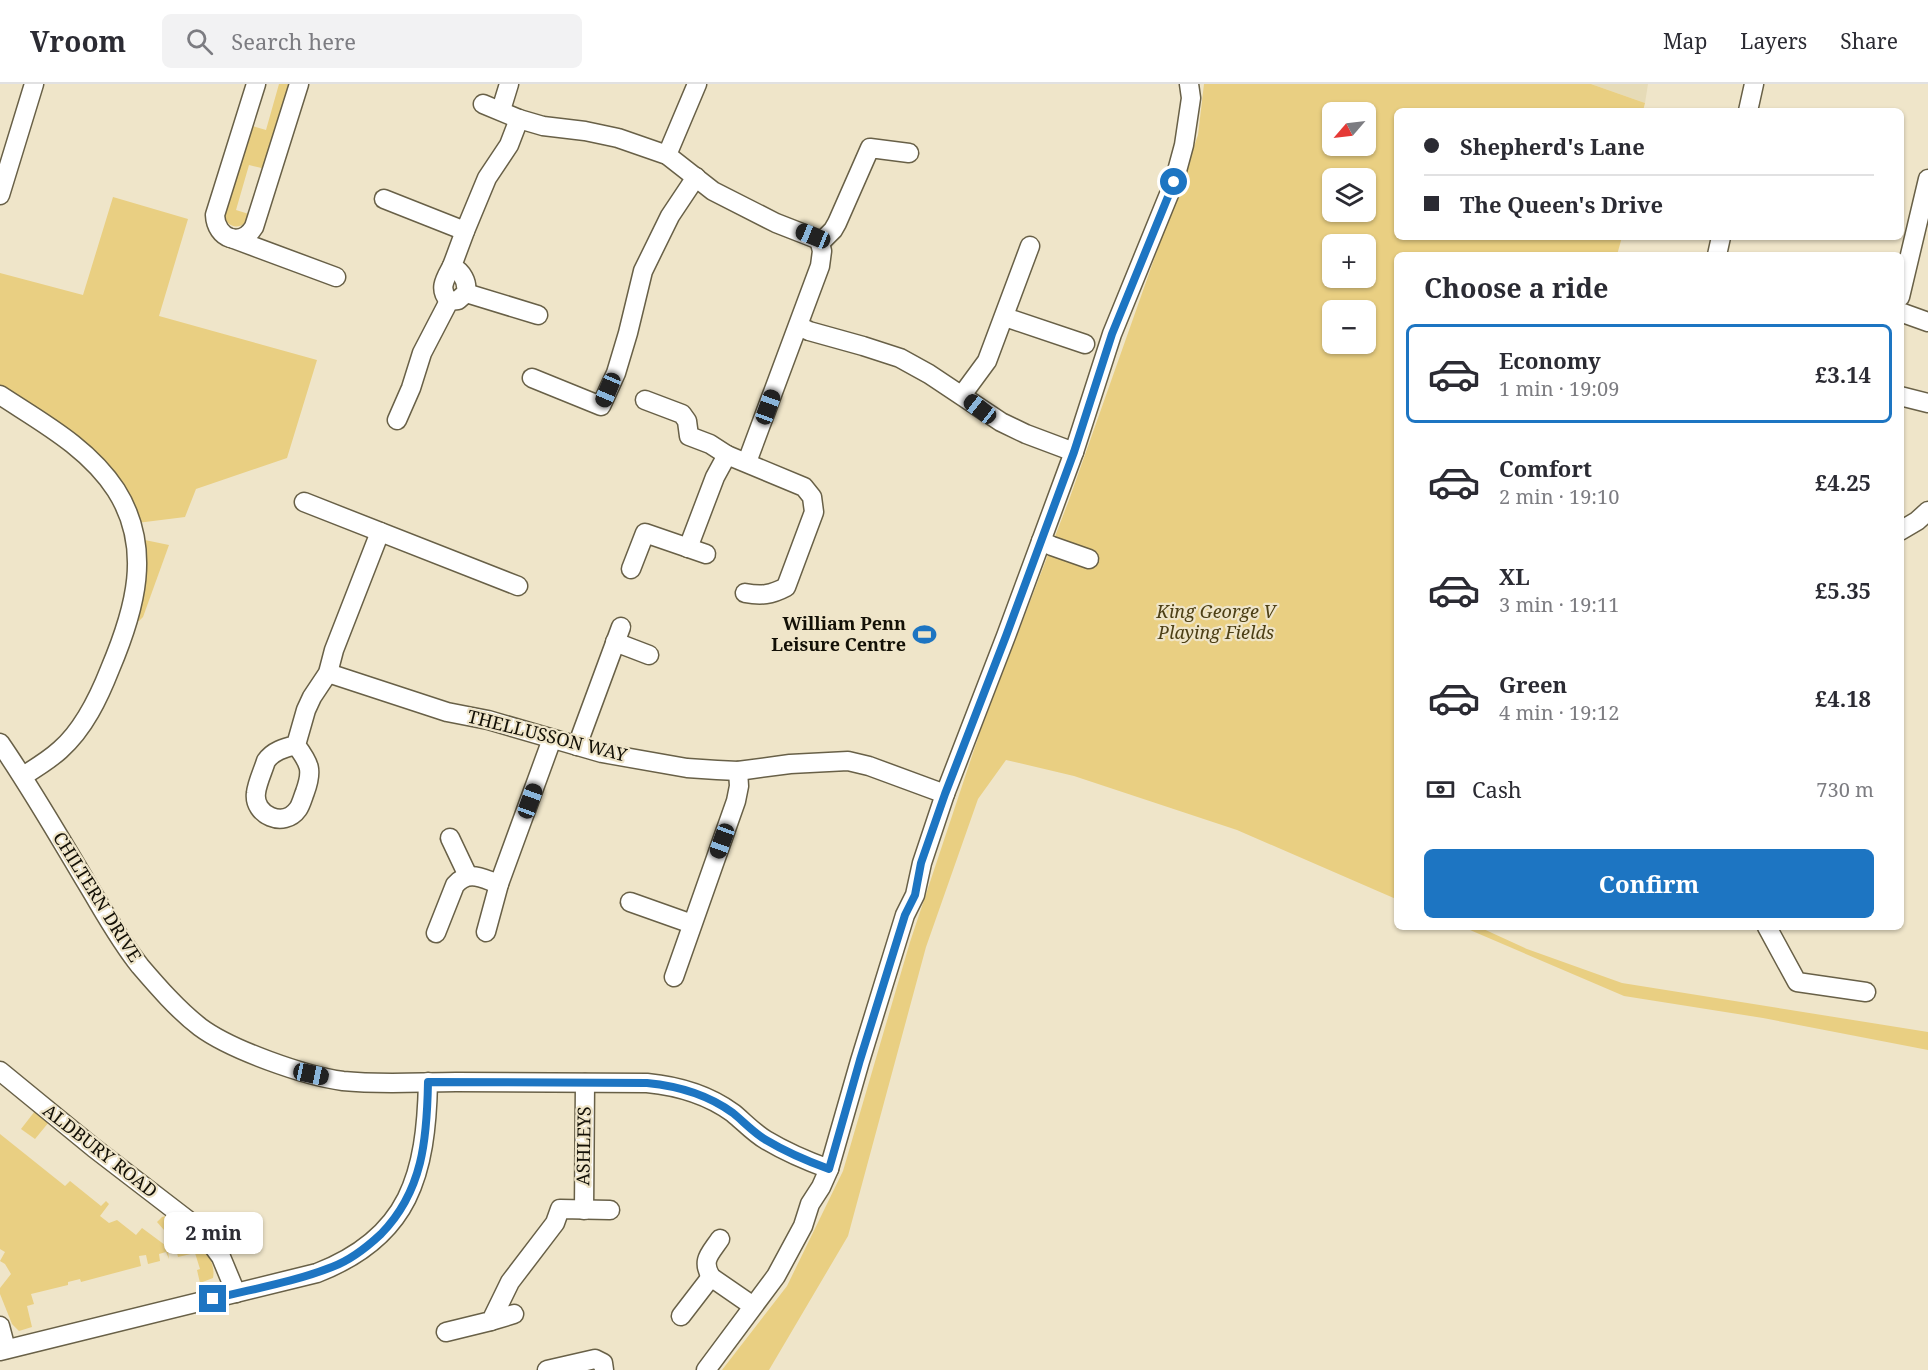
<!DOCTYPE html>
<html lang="en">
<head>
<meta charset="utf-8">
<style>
	:root { --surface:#fff; --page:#f2f2f3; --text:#2b2b33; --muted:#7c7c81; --line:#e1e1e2; --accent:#1d75c2 }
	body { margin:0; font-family:"Noto Serif",serif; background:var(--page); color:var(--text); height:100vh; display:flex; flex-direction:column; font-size:22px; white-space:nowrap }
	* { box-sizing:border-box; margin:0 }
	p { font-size:20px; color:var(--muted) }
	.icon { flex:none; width:33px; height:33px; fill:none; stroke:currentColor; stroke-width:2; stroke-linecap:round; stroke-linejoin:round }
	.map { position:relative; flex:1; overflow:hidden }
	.side { position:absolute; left:1394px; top:168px; width:510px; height:678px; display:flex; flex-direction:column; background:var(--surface); border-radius:9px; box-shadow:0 2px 4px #0004 }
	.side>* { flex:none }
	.guide { position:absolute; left:1394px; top:24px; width:510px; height:132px; border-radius:9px; box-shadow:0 2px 4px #0004; display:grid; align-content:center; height:132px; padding:0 30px; background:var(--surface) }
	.needle { width:39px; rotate:242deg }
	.tools { position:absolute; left:1322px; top:18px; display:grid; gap:12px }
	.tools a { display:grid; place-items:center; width:54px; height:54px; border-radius:9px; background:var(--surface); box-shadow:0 2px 4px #0004; font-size:30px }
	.end { position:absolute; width:27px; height:27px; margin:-14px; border:8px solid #1d75c2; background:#fff; box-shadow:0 0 0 3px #fff }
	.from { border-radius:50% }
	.bubble { position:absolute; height:42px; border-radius:9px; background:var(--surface); box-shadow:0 2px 4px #0004; font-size:20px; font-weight:700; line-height:42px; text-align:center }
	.car { position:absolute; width:18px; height:36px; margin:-18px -9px; border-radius:8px; box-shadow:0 0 4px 2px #0007; background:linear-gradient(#222 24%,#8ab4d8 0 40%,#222 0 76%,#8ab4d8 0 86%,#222 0) }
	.guide b { display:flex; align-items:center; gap:21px; height:57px; font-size:22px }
	.guide b+b { border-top:2px solid var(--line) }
	.guide i { width:15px; height:15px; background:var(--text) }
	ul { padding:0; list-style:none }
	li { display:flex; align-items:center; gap:18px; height:99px; margin:0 12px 9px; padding:0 18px; border:3px solid transparent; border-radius:9px }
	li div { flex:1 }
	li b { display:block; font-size:22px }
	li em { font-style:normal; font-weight:700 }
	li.on { border-color:var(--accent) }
	li>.icon { width:54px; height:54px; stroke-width:1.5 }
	h2 { padding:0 30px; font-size:27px; line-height:72px }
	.pay { display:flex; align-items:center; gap:15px; height:66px; padding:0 30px; font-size:22px }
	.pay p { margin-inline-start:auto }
	.action { display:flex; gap:12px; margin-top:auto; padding:12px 30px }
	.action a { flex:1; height:69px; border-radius:9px; background:var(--accent); color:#fff; font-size:24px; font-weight:700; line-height:69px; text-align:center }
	header { display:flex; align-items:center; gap:36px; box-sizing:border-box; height:84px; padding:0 30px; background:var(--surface); border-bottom:2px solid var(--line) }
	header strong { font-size:28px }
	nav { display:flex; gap:33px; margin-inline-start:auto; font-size:21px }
	.search { width:420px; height:54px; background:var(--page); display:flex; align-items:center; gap:15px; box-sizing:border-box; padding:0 21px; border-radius:9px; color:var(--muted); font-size:22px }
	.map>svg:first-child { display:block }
	.built { fill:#e6dbb7 }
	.green { fill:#e9cf82; fill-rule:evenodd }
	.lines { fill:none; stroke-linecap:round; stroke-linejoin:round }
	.minor-casing { stroke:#686047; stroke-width:21 }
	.minor { stroke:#fff; stroke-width:18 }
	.route { stroke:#1d75c2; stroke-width:8 }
	.labels { text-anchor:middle; stroke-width:4.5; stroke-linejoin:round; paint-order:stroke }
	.park-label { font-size:18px; font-style:italic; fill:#4c3f15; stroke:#efe5c9 }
	.poi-label { font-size:18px; font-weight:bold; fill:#131006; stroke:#efe5c9; text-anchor:end }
	.street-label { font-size:18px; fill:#131006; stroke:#efe5c9 }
</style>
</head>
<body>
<header>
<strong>Vroom</strong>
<div class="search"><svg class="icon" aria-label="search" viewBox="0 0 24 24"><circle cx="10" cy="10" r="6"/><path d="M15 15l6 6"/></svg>Search here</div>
<nav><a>Map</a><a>Layers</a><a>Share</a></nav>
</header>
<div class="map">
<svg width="1928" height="1286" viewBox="0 0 1928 1286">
	<rect width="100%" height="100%" fill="#efe5c9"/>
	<path class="built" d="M1591 0H1648L1645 19Z"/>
	<g class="green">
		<path d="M279 0H293L266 85 249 81 236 126 252 131C244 144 231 148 223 132L249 41 266 46Z"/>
		<path d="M1204 0H1591L1645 19 1643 27H1396V153H1622L1617 171H1396V815L1237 746 1074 692 1006 676 978 715 926 863 848 1152 769 1286H722L787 1202 843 1087 910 858 980 648 1069 416 1198 51ZM1332 28H1365V62H1332ZM1332 94H1365V128H1332ZM1332 160H1365V194H1332ZM1332 226H1365V260H1332Z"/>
		<path d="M113 113 188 135 159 232 317 276 287 374 196 405 185 433 137 439 36 323 0 301V189L83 211Z"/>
		<path d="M140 455 169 461 143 533 139 537 135 536Z"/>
		<path d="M1463 843H1479L1527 865 1622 899 1928 948V966L1763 934 1624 912Z"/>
		<path d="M35 1027 49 1038 35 1055 21 1045Z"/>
		<path d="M0 1050 65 1102 70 1097 101 1122 106 1117 109 1120 100 1132 109 1139 117 1136 136 1151 142 1144 165 1161 171 1154 157 1138 162 1133 166 1132C184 1147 218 1167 213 1194L200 1199 197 1186 200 1185 195 1169 178 1173 176 1165 168 1167 169 1175 166 1168 159 1170 160 1177 148 1180 146 1171 139 1172 141 1182 81 1198 80 1195 68 1198V1201L31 1210 34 1220 27 1222 32 1243 19 1247 12 1240 0 1210V1204L11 1190 5 1180 0 1177 5 1168 0 1165Z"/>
	</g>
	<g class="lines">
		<defs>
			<g id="minor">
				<path d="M256 0 215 131C216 155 241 164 254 143L299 0"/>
				<path d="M483 20 519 35 543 42 585 47 618 54 667 71 713 107 776 139 817 155 820 159 822 167 820 182 747 378"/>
				<path d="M501 26 509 0"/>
				<path d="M1748 27 1754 0"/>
				<path d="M667 71 697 0"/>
				<path d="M0 111 34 0"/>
				<path d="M384 115 465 147"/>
				<path d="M231 154 336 193"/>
				<path d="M820 159 833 146 837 139 870 64 909 69"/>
				<path d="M1717 171 1721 153"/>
				<path d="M466 209 538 231"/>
				<path d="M1900 213 1928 95"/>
				<path d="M449 217C438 205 445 195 452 182"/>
				<path d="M1900 228 1928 238"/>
				<path d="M1005 233 1085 260"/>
				<path d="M799 242 809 247 863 262 900 274 929 290 1001 338 1026 350 1074 368"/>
				<path d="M532 294 601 322 616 289 628 249 643 187 670 132 696 93"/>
				<path d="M0 311C41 338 88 363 116 406 153 464 135 526 110 585 99 613 84 645 60 666 49 676 36 684 23 692"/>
				<path d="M962 311 987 277 1030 162"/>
				<path d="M1900 312 1928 319"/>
				<path d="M645 316 682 330 687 337 689 352 710 360 727 371"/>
				<path d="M397 336 411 304 422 269 449 217 458 216 466 209C468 197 462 188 452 182L465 147 487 94 509 61 519 35"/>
				<path d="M304 418 518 502"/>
				<path d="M1900 447 1917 437 1928 427"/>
				<path d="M1041 457 1052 462 1089 475"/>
				<path d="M688 464 715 393 727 371 804 403 812 413 814 428 786 503C771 511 761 512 745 509"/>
				<path d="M631 485 645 449 706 470"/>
				<path d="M615 558 649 571"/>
				<path d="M328 589 447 628 488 636 602 669 687 684 717 686 738 687 790 680 848 677 869 682 945 710"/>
				<path d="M0 659C31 704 58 751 86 798 103 826 119 856 140 882 158 903 178 926 200 943 231 966 305 992 343 997 381 1001 419 998 456 998 520 998 583 999 647 999 678 1002 707 1010 733 1029 744 1038 754 1049 766 1056 786 1068 807 1077 829 1085"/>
				<path d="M296 661C310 680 313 686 305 708 303 713 301 721 298 725 284 745 253 731 256 709 257 699 263 687 266 677 273 667 284 664 296 661L306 626 312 613 328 589 334 566 380 448"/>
				<path d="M577 662 621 543"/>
				<path d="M450 754 468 792"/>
				<path d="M630 818 692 840"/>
				<path d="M1767 843 1797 898 1866 908"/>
				<path d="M486 848 499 800 552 655"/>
				<path d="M436 849 455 801C469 785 483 795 499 800"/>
				<path d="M674 893 736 717 739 702 738 687"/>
				<path d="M0 987 94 1064 202 1147 221 1173 236 1209"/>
				<path d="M584 1126 585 999"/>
				<path d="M711 1193C701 1176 710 1170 720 1155"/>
				<path d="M681 1232 711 1193 753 1222"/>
				<path d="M491 1237 514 1230"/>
				<path d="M0 1242 6 1265"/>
				<path d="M446 1248 491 1237 510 1198 555 1139 560 1125 610 1126"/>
				<path d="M0 1267 317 1189C410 1153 426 1090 428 998"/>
				<path d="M547 1286 595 1275 603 1279 604 1286"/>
				<path d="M706 1286 776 1192 803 1142 810 1120 821 1103 829 1085 860 977 905 831 915 811 922 779 945 710 1006 552 1074 368 1112 250 1174 98 1184 61 1191 14 1189 0"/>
			</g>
		</defs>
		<use href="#minor" class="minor-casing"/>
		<use href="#minor" class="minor"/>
	</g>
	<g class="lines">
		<path class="route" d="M213 1215C252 1205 294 1198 332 1183 351 1176 366 1164 381 1150 423 1107 427 1055 428 998L647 999C678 1002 707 1010 733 1029 744 1038 754 1049 766 1056 786 1068 807 1077 829 1085L860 976 905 831 915 811 921 779 945 710 1006 552 1074 368 1112 250 1174 98"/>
	</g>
	<defs>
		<symbol id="stadium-bare" viewBox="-9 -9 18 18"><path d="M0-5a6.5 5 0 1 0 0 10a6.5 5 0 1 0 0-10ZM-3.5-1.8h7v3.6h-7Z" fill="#1d75c2" stroke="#efe5c9" stroke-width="2.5" paint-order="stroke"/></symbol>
	</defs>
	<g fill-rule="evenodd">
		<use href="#stadium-bare" x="908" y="534" width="33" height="33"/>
	</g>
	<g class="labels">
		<g class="park-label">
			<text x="1216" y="534">King George V<tspan x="1216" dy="21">Playing Fields</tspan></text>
		</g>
		<g class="poi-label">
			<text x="906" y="546">William Penn<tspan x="906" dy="21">Leisure Centre</tspan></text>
		</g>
		<g class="street-label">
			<text transform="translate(547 652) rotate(14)" y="6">THELLUSSON WAY</text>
			<text transform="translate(97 813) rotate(58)" y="6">CHILTERN DRIVE</text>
			<text transform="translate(584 1062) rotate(-89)" y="6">ASHLEYS</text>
			<text transform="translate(100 1067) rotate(38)" y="6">ALDBURY ROAD</text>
		</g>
	</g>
</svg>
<div class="tools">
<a><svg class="needle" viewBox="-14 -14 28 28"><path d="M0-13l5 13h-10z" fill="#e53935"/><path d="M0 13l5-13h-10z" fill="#7c7c81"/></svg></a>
<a><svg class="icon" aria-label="layers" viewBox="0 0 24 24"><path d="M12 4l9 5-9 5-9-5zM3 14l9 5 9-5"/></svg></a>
<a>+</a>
<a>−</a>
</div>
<i class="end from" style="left:1174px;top:98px"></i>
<i class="end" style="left:213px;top:1215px"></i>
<div class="bubble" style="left:164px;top:1128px;width:99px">2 min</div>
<i class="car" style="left:813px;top:152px;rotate:292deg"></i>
<i class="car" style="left:608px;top:306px;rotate:203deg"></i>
<i class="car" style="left:768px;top:323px;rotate:20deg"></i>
<i class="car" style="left:980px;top:325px;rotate:308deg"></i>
<i class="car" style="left:530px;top:717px;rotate:20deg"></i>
<i class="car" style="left:722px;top:757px;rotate:200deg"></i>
<i class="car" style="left:311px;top:990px;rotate:102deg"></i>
<div class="guide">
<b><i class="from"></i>Shepherd's Lane</b>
<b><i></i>The Queen's Drive</b>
</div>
<section class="side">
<h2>Choose a ride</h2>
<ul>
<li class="on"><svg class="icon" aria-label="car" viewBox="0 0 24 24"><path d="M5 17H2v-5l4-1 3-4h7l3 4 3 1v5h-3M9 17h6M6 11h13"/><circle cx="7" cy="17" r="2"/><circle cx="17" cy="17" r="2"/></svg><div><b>Economy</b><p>1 min · 19:09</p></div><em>£3.14</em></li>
<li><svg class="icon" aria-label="car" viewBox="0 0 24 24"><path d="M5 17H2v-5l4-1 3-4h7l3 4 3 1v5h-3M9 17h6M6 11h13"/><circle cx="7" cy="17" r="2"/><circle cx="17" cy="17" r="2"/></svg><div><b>Comfort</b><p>2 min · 19:10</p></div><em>£4.25</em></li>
<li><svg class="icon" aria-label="car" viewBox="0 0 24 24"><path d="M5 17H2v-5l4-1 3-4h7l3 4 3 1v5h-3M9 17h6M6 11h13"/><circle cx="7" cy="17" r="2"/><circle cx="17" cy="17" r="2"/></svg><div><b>XL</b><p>3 min · 19:11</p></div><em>£5.35</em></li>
<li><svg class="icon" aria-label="car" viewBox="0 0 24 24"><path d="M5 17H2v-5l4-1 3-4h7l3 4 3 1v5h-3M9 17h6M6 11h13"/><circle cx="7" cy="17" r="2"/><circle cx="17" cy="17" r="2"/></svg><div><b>Green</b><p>4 min · 19:12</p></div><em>£4.18</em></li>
</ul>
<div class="pay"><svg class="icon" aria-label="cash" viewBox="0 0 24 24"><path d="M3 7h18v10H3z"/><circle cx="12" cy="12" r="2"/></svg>Cash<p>730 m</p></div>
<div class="action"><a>Confirm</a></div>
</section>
</div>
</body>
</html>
